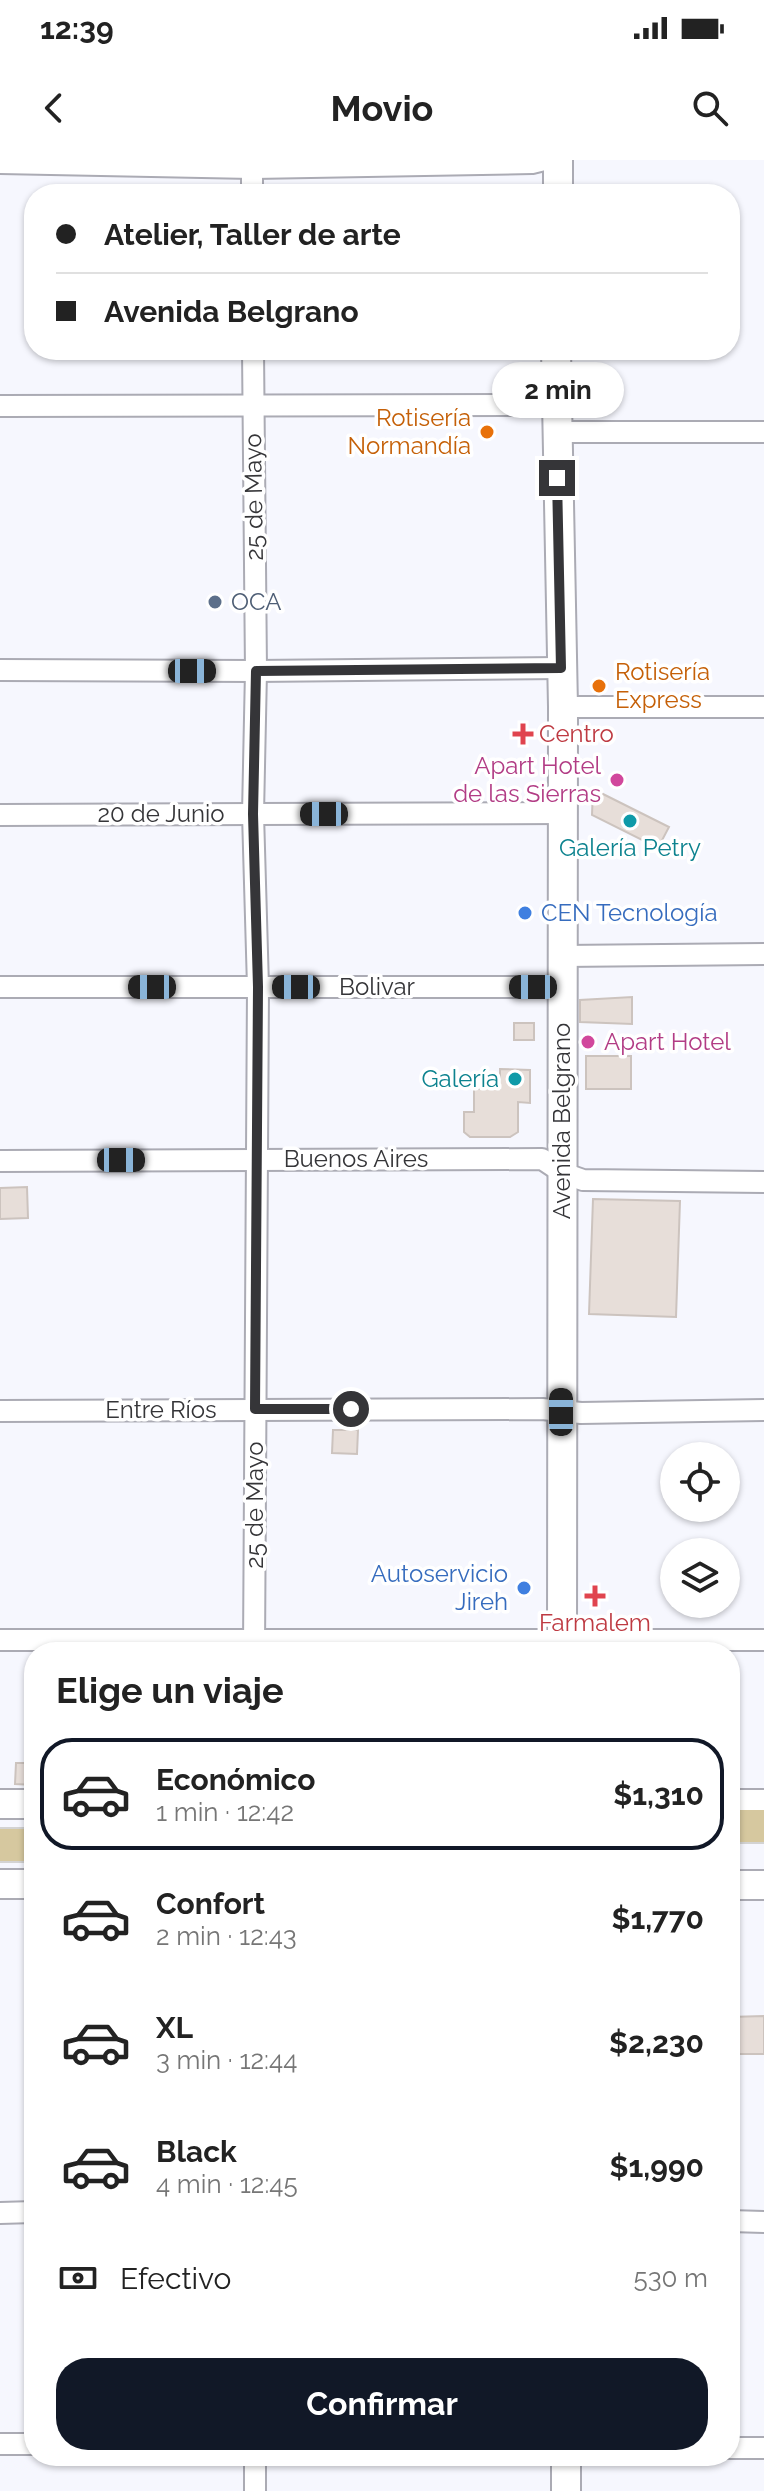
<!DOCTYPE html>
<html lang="es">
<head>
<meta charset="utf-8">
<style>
	:root { --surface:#fff; --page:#f2f2f2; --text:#222; --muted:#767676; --line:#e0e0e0; --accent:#111827 }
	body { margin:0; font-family:Raleway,sans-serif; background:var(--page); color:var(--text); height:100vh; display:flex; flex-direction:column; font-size:30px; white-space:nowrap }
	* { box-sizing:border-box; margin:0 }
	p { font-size:26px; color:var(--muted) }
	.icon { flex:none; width:44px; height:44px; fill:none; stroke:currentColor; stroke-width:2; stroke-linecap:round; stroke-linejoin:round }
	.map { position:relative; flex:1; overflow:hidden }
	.sheet { position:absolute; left:24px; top:1482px; width:716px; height:824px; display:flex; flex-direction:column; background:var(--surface); border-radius:32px; box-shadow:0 2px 6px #0004 }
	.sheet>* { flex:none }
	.guide { position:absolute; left:24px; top:24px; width:716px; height:176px; border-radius:32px; box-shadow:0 2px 6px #0004; display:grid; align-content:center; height:176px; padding:0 32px; background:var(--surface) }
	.tools { position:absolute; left:660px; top:1282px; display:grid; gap:16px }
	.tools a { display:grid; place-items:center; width:80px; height:80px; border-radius:50%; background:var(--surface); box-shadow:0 2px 6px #0004; font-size:40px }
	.end { position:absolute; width:36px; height:36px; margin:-18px; border:10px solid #353538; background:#fff; box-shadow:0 0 0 4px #fff }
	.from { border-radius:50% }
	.bubble { position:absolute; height:56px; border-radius:28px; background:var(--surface); box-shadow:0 2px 6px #0004; font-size:26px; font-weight:700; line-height:56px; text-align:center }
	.car { position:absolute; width:24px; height:48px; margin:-24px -12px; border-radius:10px; box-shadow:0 0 6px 2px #0007; background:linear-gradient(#222 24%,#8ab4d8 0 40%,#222 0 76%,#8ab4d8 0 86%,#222 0) }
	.guide b { display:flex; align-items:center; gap:28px; height:76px; font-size:30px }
	.guide b+b { border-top:2px solid var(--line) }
	.guide i { width:20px; height:20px; background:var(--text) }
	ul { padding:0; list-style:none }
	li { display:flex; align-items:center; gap:24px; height:112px; margin:0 16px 12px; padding:0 16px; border:4px solid transparent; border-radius:32px }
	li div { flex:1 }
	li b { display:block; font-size:30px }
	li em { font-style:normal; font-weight:700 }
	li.current { border-color:var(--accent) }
	li>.icon { width:72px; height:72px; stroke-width:1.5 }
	h2 { padding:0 32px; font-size:36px; line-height:96px }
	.pay { display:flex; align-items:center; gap:20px; height:88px; padding:0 32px; font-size:30px }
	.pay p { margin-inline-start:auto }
	.cta { display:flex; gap:16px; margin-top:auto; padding:16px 32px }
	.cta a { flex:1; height:92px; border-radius:32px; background:var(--accent); color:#fff; font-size:32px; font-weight:700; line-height:92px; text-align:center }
	.status { display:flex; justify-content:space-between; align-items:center; height:56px; padding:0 40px; background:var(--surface); direction:ltr }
	.status svg { height:22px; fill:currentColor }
	header { display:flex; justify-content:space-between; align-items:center; height:104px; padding:0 32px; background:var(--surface); font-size:36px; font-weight:700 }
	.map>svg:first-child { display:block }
	.building { fill:#e7ded9; stroke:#ccc3be; stroke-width:2 }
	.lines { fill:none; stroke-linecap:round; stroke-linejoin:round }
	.street-casing { stroke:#ababb4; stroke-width:24 }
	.secondary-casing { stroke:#ababb4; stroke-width:32 }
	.primary-casing { stroke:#d3d3d3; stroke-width:36 }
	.street { stroke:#fff; stroke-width:20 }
	.secondary { stroke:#fff; stroke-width:28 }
	.primary { stroke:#d6c89f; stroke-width:32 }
	.route { stroke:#353538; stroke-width:10 }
	.food-dot { fill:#e8710a; stroke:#fff; stroke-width:3 }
	.service-dot { fill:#5c6f8a; stroke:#fff; stroke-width:3 }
	.health-dot { fill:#e0444e; stroke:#fff; stroke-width:3 }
	.hotel-dot { fill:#d1479c; stroke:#fff; stroke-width:3 }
	.culture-dot { fill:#0f9aa8; stroke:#fff; stroke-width:3 }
	.shop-dot { fill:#3f7fe0; stroke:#fff; stroke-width:3 }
	.labels { text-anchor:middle; stroke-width:7; stroke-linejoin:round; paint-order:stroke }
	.food-label { font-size:24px; fill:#c56008; stroke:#fff; text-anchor:end }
	.street-label { font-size:24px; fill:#353538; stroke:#fff }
	.service-label { font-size:24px; fill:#4e5e75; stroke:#fff; text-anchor:start }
	.health-label { font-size:24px; fill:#be3a42; stroke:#fff; text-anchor:start }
	.hotel-label { font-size:24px; fill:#b23c85; stroke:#fff; text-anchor:end }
	.culture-label { font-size:24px; fill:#0d838f; stroke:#fff }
	.shop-label { font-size:24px; fill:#366cbe; stroke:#fff; text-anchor:start }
</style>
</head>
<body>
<div class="status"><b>12:39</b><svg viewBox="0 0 49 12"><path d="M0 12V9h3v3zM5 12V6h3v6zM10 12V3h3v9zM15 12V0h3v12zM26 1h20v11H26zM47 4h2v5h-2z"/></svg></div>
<header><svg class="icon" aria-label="back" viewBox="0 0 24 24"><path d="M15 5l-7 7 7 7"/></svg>Movio<svg class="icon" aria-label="search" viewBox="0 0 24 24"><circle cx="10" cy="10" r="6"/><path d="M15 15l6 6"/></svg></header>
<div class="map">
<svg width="764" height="2331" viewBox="0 0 764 2331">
	<rect width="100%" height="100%" fill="#f6f7fe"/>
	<g class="building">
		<rect x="574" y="220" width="15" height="35"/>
		<path d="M593 629 669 667 658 688 592 655Z"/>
		<path d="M632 837V864L580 862V840Z"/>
		<rect x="514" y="863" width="20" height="17"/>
		<rect x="586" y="896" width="45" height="33"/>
		<path d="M500 909 530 910V943L518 942V972L510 977H470L464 972V952H474V929H500Z"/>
		<path d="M27 1027 28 1058 0 1059V1028Z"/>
		<path d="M593 1039 680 1041 676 1157 589 1154Z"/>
		<path d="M333 1270H358L357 1294 332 1293Z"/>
		<path d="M16 1603H34V1625L15 1624Z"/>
		<path d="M764 1856V1894H730V1857Z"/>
	</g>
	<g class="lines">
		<defs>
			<g id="street">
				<path d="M252 0V34"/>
				<path d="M0 3 252 8 532 3 544 0"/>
				<path d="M253 190 256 511 253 654 258 827 254 1492"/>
				<path d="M0 246 555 245"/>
				<path d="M556 272H764"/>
				<path d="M0 510 256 511 561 508"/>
				<path d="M563 547H764"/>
				<path d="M0 655 563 653"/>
				<path d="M563 796 764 794"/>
				<path d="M0 827H562"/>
				<path d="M0 1001 542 999 563 1013 583 1020 764 1022"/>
				<path d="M0 1251 542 1249 581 1253 764 1250"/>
				<path d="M0 1480H764"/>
				<path d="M0 2053 34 2052"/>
				<path d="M730 2061 764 2062"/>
				<path d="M0 2284H34"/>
				<path d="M730 2288H764"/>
				<path d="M255 2331V2296"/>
			</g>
			<g id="secondary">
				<path d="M558 34V0"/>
				<path d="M556 190 563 547 562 1492"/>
				<path d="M0 1644H34"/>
				<path d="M730 1644H764"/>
				<path d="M0 1724H34"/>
				<path d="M730 1725H764"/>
				<path d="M566 2331V2296"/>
			</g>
			<g id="primary">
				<path d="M730 1666H764"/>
				<path d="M0 1685H34"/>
			</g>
		</defs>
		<use href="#street" class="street-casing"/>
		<use href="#secondary" class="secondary-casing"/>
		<use href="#primary" class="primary-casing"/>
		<use href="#street" class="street"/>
		<use href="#secondary" class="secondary"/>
		<use href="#primary" class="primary"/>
	</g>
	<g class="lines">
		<path class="route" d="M351 1249H255L258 827 253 654 256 511 561 508 557 318"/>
	</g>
	<g class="food-dot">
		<circle cx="487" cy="272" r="8"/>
		<circle cx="599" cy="526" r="8"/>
	</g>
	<circle class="service-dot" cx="215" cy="442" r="8"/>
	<g class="health-dot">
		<path d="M519 562h8v8h8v8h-8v8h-8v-8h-8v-8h8z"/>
		<path d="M591 1424h8v8h8v8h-8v8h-8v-8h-8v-8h8z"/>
	</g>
	<g class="hotel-dot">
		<circle cx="617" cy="620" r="8"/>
		<circle cx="588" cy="882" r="8"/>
	</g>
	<g class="culture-dot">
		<circle cx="630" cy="661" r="8"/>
		<circle cx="515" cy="919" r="8"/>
	</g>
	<g class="shop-dot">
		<circle cx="525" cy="753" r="8"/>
		<circle cx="524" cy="1428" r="8"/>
	</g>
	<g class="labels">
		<g class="food-label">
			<text x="471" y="266">Rotisería<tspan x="471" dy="28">Normandía</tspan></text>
			<text x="615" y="520" text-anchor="start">Rotisería<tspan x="615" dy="28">Express</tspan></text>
		</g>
		<g class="street-label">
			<text transform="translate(254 337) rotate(-91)" y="8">25 de Mayo</text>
			<text x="161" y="662">20 de Junio</text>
			<text x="377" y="835">Bolivar</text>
			<text transform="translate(562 961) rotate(-90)" y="8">Avenida Belgrano</text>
			<text x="356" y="1007">Buenos Aires</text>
			<text x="161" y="1258">Entre Ríos</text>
			<text transform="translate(255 1345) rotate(-90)" y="8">25 de Mayo</text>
		</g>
		<g class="service-label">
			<text x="231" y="450">OCA</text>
		</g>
		<g class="health-label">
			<text x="539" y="582">Centro</text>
			<text x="595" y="1471" text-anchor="middle">Farmalem</text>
		</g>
		<g class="hotel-label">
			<text x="601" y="614">Apart Hotel<tspan x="601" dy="28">de las Sierras</tspan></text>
			<text x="604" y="890" text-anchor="start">Apart Hotel</text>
		</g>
		<g class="culture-label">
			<text x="630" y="696">Galería Petry</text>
			<text x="499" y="927" text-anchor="end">Galería</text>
		</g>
		<g class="shop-label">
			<text x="541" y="761">CEN Tecnología</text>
			<text x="508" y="1422" text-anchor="end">Autoservicio<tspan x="508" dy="28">Jireh</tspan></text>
		</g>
	</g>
</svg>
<div class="tools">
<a><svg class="icon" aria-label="locate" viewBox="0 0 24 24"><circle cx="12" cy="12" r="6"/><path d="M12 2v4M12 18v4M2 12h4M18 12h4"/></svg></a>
<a><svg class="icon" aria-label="layers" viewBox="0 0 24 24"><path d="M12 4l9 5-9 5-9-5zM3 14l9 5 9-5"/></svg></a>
</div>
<i class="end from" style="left:351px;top:1249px"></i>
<i class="end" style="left:557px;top:318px"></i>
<div class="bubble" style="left:492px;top:202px;width:132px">2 min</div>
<i class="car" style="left:192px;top:511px;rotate:90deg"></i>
<i class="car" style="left:324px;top:654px;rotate:270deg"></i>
<i class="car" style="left:152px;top:827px;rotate:270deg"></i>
<i class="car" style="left:296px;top:827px;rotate:270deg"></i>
<i class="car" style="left:533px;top:827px;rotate:270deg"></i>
<i class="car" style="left:121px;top:1000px;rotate:90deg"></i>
<i class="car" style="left:561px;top:1252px;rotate:0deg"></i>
<div class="guide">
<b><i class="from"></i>Atelier, Taller de arte</b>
<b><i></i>Avenida Belgrano</b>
</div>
<section class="sheet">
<h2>Elige un viaje</h2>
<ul>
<li class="current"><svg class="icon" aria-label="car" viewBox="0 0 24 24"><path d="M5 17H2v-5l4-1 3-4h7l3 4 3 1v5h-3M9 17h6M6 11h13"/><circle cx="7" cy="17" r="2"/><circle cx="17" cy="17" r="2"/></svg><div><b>Económico</b><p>1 min · 12:42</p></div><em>$1,310</em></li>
<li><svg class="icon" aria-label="car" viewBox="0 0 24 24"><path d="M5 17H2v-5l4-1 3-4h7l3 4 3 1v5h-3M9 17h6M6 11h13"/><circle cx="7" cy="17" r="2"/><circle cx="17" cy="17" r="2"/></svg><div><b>Confort</b><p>2 min · 12:43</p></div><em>$1,770</em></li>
<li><svg class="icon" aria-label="car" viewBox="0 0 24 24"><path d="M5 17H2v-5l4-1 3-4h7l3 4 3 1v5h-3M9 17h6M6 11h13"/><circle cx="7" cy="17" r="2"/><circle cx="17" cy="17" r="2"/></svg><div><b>XL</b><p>3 min · 12:44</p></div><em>$2,230</em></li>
<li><svg class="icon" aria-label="car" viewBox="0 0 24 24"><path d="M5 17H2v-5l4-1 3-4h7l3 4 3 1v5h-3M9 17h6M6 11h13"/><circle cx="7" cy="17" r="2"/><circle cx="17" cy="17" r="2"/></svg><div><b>Black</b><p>4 min · 12:45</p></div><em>$1,990</em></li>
</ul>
<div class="pay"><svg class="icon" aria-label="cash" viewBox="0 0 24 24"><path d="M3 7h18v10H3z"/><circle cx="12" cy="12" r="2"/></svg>Efectivo<p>530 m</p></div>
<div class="cta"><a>Confirmar</a></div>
</section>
</div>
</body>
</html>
